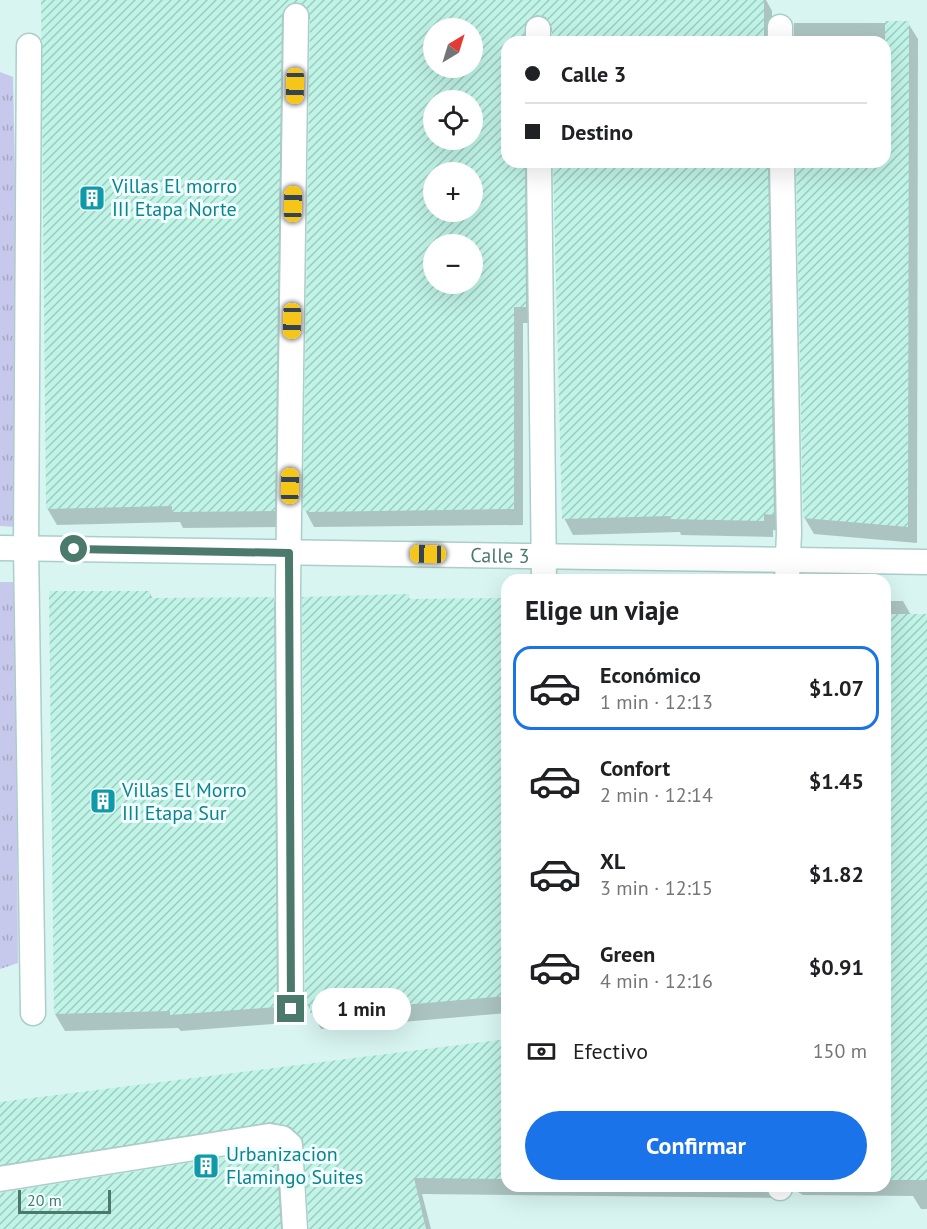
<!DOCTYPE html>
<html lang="es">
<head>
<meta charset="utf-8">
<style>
	:root { --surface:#fff; --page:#f6f6f6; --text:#202124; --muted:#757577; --line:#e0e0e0; --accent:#1a73e8 }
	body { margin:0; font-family:"PT Sans",sans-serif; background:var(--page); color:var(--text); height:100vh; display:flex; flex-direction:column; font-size:22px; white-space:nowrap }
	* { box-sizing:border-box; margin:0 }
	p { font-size:20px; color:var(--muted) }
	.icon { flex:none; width:33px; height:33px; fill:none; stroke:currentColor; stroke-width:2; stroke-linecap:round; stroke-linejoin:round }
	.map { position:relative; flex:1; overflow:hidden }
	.side { position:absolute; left:501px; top:574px; width:390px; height:618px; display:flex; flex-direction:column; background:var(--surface); border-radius:18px; box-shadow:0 6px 24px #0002 }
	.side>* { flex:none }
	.guide { position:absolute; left:501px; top:36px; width:390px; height:132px; border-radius:18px; box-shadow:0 6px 24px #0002; display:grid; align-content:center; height:132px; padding:0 24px; background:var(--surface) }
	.needle { width:39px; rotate:38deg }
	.tools { position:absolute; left:423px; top:18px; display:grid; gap:12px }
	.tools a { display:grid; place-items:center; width:60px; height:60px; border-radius:50%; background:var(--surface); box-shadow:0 6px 24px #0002; font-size:30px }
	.scale { position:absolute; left:18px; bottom:15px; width:93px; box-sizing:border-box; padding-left:6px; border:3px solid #4b7a6d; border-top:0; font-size:16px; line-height:21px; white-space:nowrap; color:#4b7a6d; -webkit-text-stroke:4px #f1ffff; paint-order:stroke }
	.end { position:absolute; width:27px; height:27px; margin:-14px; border:8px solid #4b7a6d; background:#fff; box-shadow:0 0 0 3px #fff }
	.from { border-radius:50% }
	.bubble { position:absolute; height:42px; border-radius:21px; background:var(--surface); box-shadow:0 6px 24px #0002; font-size:20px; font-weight:600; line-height:42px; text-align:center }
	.car { position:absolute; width:18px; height:36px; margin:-18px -9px; border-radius:8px; box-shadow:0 0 4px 2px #0007; background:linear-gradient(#f5c518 24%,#345 0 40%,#f5c518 0 76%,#345 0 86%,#f5c518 0) }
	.guide b { display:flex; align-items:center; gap:21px; height:57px; font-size:22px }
	.guide b+b { border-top:2px solid var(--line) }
	.guide i { width:15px; height:15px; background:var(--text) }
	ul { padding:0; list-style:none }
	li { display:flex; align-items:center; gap:18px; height:84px; margin:0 12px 9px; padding:0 12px; border:3px solid transparent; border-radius:18px }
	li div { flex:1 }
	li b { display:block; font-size:22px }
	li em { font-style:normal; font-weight:600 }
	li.active { border-color:var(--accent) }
	li>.icon { width:54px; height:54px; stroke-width:1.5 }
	h2 { padding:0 24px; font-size:27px; line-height:72px }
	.pay { display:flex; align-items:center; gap:15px; height:66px; padding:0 24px; font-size:22px }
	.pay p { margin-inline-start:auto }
	.action { display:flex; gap:12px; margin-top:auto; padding:12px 24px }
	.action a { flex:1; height:69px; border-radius:36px; background:var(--accent); color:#fff; font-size:24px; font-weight:600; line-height:69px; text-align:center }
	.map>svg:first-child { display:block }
	.residential { fill:#d8f5f2; fill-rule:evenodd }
	.grass { fill:url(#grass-tufts) }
	.shadow { fill:#0003; fill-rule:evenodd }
	.building { fill:url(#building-hatch); fill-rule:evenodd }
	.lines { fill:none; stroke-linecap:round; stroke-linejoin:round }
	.minor-casing { stroke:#abcec8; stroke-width:27 }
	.minor { stroke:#fff; stroke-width:24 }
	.route { stroke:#4b7a6d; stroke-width:8 }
	.labels { text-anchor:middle; stroke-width:6; stroke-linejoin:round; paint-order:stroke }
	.culture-label { font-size:20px; fill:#0d838f; stroke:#f1ffff; text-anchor:start }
	.street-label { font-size:20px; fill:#4b7a6d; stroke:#f1ffff }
</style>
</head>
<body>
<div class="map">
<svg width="927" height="1229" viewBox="0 0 927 1229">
	<defs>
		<pattern id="grass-tufts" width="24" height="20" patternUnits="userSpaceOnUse" patternTransform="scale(1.5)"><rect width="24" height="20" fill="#c7c9ec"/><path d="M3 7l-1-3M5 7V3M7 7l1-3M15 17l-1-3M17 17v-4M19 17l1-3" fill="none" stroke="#a4a8c3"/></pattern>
		<pattern id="building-hatch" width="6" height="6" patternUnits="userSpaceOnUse" patternTransform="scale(1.5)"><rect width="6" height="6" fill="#c0f4e7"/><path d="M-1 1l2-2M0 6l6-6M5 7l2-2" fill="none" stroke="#9ecbbf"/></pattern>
	</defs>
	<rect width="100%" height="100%" fill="#eafdfd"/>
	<path class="residential" d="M0 0H927V1229H0ZM434 28H472V68H434ZM507 42H885V162H507ZM434 100H472V140H434ZM434 172H472V212H434ZM434 244H472V284H434ZM507 580H885V1186H507Z"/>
	<g class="grass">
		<path d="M0 72 13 77 18 314 16 527 0 526Z"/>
		<path d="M0 582H15L18 963 0 969Z"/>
	</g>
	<g class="shadow">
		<path d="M42 0H766L772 11V33L776 42H553V32L547 31 534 42H507V162H885V42H794V23H908L918 39 917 543 814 534 804 517 798 167 793 164 783 531 773 530V537L681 535 680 532 573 535 564 518 555 167 550 164 535 323H523V525L314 527 305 510 312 21 307 18 284 527 183 528 180 522 57 525 47 508ZM434 28H472V68H434ZM434 100H472V140H434ZM434 172H472V212H434ZM434 244H472V284H434Z"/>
		<path d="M149 592 153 599H273L282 615 285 1023 181 1031 178 1028 65 1031 55 1014 50 593Z"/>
		<path d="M408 596 411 600 507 599V1013L321 1029 307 1004Z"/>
		<path d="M885 601H903L911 615H927V1209H921L913 1196 803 1195 791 1188 776 1198 422 1194 431 1229H311L306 1148 295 1140 0 1187V1104L507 1040V1186H885Z"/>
		<path d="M275 1153 284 1170 288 1229H0V1194Z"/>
	</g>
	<g class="building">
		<path d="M41 0H764V42H552V28L546 17 537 15 526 21 524 42H507V162H525L526 307H514V509L310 512 303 510 310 16 303 4H289L282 16 275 511 172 512V506L46 509ZM434 28H472V68H434ZM434 100H472V140H434ZM434 172H472V212H434ZM434 244H472V284H434Z"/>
		<path d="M885 21H909L908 527 803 518 796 162H885Z"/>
		<path d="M553 162H768L774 515 764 514V521L670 519V516L562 519Z"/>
		<path d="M49 591H150V598L274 597 277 1007 170 1015V1011L54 1014Z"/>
		<path d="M409 594V599L507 598V996L310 1013V1004H305L302 597Z"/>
		<rect x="885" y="614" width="42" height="566"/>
		<path d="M507 1039V1179L414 1178 426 1229H309L303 1139 291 1127 271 1122 0 1165V1102Z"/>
		<path d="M269 1150 276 1152 281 1229H0V1193Z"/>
	</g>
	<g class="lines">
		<defs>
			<g id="minor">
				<path d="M780 27V42"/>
				<path d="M538 29V42"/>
				<path d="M29 46 26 548 33 1013"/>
				<path d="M539 162 544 580"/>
				<path d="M782 162 789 533 787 580"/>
				<path id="s1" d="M0 548 927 562"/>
				<path d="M291 1009 288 589 296 16"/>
				<path d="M0 1179 269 1136 282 1138 290 1145 295 1229"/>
				<path d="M780 1188V1186"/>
			</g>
		</defs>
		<use href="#minor" class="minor-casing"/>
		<use href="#minor" class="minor"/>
	</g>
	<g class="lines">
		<path class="route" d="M74 549 289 553 291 1009"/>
	</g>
	<defs>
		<symbol id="building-square" viewBox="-11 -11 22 22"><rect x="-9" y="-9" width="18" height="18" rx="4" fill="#0f9aa8" stroke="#f1ffff"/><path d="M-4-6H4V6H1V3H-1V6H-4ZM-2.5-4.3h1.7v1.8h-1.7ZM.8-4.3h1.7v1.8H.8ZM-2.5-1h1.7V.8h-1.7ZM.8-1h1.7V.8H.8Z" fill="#fff"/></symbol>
	</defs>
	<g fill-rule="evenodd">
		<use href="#building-square" x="77" y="183" width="30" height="30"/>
		<use href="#building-square" x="88" y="786" width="30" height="30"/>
		<use href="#building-square" x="191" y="1151" width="30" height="30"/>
	</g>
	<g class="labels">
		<g class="culture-label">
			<text x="112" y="193">Villas El morro<tspan x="112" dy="23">III Etapa Norte</tspan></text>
			<text x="122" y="797">Villas El Morro<tspan x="122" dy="23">III Etapa Sur</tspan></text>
			<text x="226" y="1161">Urbanizacion<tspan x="226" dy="23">Flamingo Suites</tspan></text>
		</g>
		<g class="street-label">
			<text dy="7" stroke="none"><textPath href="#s1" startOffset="500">Calle 3</textPath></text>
		</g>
	</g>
</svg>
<div class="tools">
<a><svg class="needle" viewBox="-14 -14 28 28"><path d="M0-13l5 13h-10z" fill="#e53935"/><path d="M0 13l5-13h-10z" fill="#757577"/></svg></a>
<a><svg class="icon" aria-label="locate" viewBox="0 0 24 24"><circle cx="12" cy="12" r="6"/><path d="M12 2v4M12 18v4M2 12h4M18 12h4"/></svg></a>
<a>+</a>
<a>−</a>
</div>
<div class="scale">20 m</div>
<i class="end from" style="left:74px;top:549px"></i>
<i class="end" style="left:291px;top:1009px"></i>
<div class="bubble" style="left:312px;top:988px;width:99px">1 min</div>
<i class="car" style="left:295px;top:86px;rotate:181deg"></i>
<i class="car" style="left:293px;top:204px;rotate:1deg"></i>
<i class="car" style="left:292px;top:321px;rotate:181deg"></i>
<i class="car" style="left:290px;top:486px;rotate:1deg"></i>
<i class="car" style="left:428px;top:554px;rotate:271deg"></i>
<div class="guide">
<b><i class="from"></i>Calle 3</b>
<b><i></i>Destino</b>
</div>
<section class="side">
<h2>Elige un viaje</h2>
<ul>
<li class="active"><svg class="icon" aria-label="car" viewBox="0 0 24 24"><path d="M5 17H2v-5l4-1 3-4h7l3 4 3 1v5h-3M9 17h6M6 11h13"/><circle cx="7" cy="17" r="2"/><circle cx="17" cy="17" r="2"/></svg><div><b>Económico</b><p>1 min · 12:13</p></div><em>$1.07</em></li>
<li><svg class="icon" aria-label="car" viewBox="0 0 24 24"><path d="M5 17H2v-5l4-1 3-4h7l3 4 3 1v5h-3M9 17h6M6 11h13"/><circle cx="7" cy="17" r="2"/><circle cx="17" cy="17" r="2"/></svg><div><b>Confort</b><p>2 min · 12:14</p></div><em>$1.45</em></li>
<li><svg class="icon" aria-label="car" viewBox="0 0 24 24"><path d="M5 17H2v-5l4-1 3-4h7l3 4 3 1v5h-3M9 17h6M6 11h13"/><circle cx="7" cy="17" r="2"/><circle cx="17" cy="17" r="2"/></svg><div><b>XL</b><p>3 min · 12:15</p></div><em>$1.82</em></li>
<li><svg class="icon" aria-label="car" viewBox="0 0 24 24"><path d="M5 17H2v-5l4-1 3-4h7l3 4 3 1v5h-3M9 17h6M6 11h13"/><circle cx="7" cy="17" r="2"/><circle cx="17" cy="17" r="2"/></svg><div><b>Green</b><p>4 min · 12:16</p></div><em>$0.91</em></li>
</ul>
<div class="pay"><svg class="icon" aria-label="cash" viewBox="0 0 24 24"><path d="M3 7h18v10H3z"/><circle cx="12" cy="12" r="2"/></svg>Efectivo<p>150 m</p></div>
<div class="action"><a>Confirmar</a></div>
</section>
</div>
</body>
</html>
